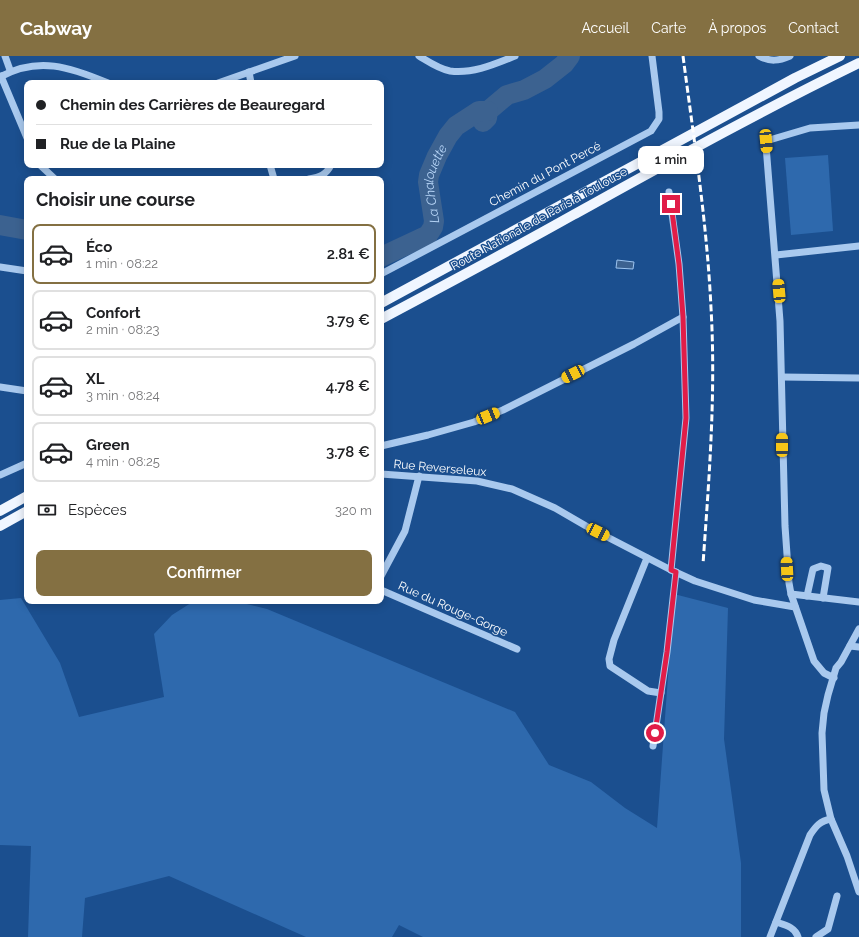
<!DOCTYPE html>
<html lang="fr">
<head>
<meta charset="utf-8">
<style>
	:root { --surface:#fff; --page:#f6f6f6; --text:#202124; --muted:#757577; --line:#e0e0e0; --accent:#847042 }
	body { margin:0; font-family:Raleway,sans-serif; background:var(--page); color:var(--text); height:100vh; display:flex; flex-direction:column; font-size:15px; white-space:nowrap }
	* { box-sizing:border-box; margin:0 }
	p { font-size:13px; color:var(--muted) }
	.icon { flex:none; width:22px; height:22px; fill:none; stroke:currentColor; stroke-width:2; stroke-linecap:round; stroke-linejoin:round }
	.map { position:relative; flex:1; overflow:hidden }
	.panel { position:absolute; left:24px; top:120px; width:360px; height:428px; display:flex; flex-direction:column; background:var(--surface); border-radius:8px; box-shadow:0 2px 10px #0003 }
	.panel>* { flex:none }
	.top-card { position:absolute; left:24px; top:24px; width:360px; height:88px; border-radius:8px; box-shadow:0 2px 10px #0003; display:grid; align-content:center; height:88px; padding:0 12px; background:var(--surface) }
	.end { position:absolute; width:18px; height:18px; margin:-9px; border:5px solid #e11d48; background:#fff; box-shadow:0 0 0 2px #fff }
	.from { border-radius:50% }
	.bubble { position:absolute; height:28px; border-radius:8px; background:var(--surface); box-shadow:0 2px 10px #0003; font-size:13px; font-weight:600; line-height:28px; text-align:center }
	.car { position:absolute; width:12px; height:24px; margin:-12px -6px; border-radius:5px; box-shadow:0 0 3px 1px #0007; background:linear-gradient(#f5c518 24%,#345 0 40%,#f5c518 0 76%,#345 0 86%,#f5c518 0) }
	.top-card b { display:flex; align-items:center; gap:14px; height:38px; font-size:15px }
	.top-card b+b { border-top:1px solid var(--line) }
	.top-card i { width:10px; height:10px; background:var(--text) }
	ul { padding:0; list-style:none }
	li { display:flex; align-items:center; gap:12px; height:60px; margin:0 8px 6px; padding:0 4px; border:2px solid var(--line); border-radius:8px }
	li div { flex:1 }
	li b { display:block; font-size:15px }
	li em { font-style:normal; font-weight:600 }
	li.active { border-color:var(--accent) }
	li>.icon { width:36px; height:36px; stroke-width:1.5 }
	h2 { padding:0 12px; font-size:18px; line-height:48px }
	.pay { display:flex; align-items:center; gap:10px; height:44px; padding:0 12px; font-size:15px }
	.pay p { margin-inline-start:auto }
	.action { display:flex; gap:8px; margin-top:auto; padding:8px 12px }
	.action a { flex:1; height:46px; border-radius:8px; background:var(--accent); color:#fff; font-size:16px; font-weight:600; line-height:46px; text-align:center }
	header { display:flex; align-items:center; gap:24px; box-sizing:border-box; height:56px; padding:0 20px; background:var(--accent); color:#fff }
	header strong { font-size:19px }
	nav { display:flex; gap:22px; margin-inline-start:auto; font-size:14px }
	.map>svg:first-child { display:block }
	.green { fill:#2e69ad }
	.water { fill:#3c6290; stroke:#9cc4f0 }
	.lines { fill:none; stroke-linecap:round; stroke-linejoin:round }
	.river { stroke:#3c6290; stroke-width:20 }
	.minor { stroke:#a9c9ee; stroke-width:7 }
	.major { stroke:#f0f6ff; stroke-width:10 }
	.rail { stroke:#fff; stroke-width:3; stroke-dasharray:7 3; stroke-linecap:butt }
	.route { stroke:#e11d48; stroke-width:5 }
	.labels { text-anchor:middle; stroke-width:3; stroke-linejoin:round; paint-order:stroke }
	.street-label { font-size:12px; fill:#fff; stroke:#1b4f8f }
	.water-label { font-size:13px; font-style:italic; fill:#b5d3f5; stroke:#1b4f8f }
</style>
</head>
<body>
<header>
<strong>Cabway</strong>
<nav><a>Accueil</a><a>Carte</a><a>À propos</a><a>Contact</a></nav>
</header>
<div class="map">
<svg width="859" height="881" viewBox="0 0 859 881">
	<rect width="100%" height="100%" fill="#1b4f8f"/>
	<g class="green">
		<path d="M828 99 833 175 791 179 785 102Z"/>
		<path d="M674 538 728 552 724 683 741 807V881H423L399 869 392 881H306L169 820 85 842 82 881H28L31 790 0 789V544L21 542 60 607 79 661 164 641 154 578 172 559 194 545H234L267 553 515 656 549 709 591 726 625 752 657 772Z"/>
	</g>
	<path class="water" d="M617 204 634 206 633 213 616 212Z"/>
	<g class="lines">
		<g class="river">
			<path d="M483 66 487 62 488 55 507 39 524 34 545 23 564 8 570 0"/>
			<path d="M0 169 27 174"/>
			<path id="s1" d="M381 201 428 179 433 171 434 165 428 126 429 119 437 100 448 80 456 70 479 55H488"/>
		</g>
		<g class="minor">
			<path d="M5 0 10 14"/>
			<path d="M419 0C429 6 439 13 450 15 473 18 495 8 515 0"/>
			<path d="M759 0C770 6 779 5 790 0"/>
			<path d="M249 16 251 27"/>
			<path d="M1 20 27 82"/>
			<path d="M0 21C38 0 70 11 108 27"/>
			<path d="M218 27 295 0"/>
			<path d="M765 77 780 265 783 389 785 470 789 527 791 538 814 605 824 617 834 622"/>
			<path d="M766 85 810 72 859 69"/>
			<path d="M40 109 55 123"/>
			<path d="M270 109 274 123"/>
			<path d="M309 123C320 121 326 119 331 109"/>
			<path d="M669 136 679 208 683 261 686 362 671 514"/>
			<path d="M776 199 859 190"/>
			<path d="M0 211 27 215"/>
			<path d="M381 218 651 75 659 63V56L652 0"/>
			<path d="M782 321 859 322"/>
			<path d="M0 331 27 335"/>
			<path d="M381 390 428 379 474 366 503 354 634 288 683 261"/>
			<path d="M381 418 477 425 512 433 555 452 586 470 671 514 695 525 754 544 795 551"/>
			<path d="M0 419 27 407"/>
			<path d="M647 502 614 584 609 603 610 610 648 635 661 637"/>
			<path d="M381 520 405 475 419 420"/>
			<path d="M381 534 517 593"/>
			<path d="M791 538 859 546"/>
			<path d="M807 540 813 513 821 510 828 512 823 542"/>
			<path d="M859 573 841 606 836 612 828 639 824 657 822 677 824 734 831 763 847 800 859 836"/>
			<path d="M850 590 859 591"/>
			<path d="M653 690 667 596 676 516"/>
			<path d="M776 866C785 869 795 871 798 881"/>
			<path d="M770 881 810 779C816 770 820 765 831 763"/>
			<path d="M816 881 828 873 837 840"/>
		</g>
		<g class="major">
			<path d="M381 247 795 22 840 0"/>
			<path d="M381 263C445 229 509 195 573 159 667 107 762 54 859 7"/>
			<path d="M0 455 27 440"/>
			<path d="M0 470 27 455"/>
		</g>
		<path class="rail" d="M683 0C694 84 707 168 711 252 716 338 709 423 703 508"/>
	</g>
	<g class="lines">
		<path class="route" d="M655 677 667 596 676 516 671 514 686 362 683 261 679 208 671 148"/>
	</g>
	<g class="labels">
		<g class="street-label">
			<text transform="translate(545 118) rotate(-28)" y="4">Chemin du Pont Percé</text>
			<text transform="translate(539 163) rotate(-29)" y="4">Route Nationale de Paris à Toulouse</text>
			<text transform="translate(440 412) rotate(5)" y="4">Rue Reverseleux</text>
			<text transform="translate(453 553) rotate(24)" y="4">Rue du Rouge-Gorge</text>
		</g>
		<g class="water-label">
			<text dy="5" stroke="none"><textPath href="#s1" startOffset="106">La Chalouette</textPath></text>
		</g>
	</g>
</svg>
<i class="end from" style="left:655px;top:677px"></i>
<i class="end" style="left:671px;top:148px"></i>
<div class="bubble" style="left:638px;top:90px;width:66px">1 min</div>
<i class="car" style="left:766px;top:85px;rotate:175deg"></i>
<i class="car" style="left:779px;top:235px;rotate:355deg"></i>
<i class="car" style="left:573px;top:318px;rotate:243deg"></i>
<i class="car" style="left:488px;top:360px;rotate:68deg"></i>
<i class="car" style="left:782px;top:389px;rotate:0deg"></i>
<i class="car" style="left:598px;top:476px;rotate:117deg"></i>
<i class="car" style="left:787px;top:513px;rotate:357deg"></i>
<div class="top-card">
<b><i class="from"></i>Chemin des Carrières de Beauregard</b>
<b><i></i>Rue de la Plaine</b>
</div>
<section class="panel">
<h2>Choisir une course</h2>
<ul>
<li class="active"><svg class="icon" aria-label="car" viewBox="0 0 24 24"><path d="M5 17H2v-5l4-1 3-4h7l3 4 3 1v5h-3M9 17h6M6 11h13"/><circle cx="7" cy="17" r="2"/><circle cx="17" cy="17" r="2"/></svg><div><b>Éco</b><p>1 min · 08:22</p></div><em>2.81 €</em></li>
<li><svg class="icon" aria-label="car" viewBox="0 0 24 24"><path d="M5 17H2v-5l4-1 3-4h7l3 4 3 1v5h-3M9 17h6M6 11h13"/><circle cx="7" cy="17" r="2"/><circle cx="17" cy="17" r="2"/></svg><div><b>Confort</b><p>2 min · 08:23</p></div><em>3.79 €</em></li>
<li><svg class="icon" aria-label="car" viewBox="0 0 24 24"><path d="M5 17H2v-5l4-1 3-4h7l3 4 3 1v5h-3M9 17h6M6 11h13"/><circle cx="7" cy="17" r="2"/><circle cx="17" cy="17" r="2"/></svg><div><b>XL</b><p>3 min · 08:24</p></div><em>4.78 €</em></li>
<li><svg class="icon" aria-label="car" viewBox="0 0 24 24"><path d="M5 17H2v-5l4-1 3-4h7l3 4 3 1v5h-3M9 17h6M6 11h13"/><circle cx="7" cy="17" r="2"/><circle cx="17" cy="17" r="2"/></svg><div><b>Green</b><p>4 min · 08:25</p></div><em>3.78 €</em></li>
</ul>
<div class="pay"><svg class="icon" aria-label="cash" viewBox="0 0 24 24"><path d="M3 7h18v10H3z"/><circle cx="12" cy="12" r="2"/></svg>Espèces<p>320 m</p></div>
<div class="action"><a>Confirmer</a></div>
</section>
</div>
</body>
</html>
